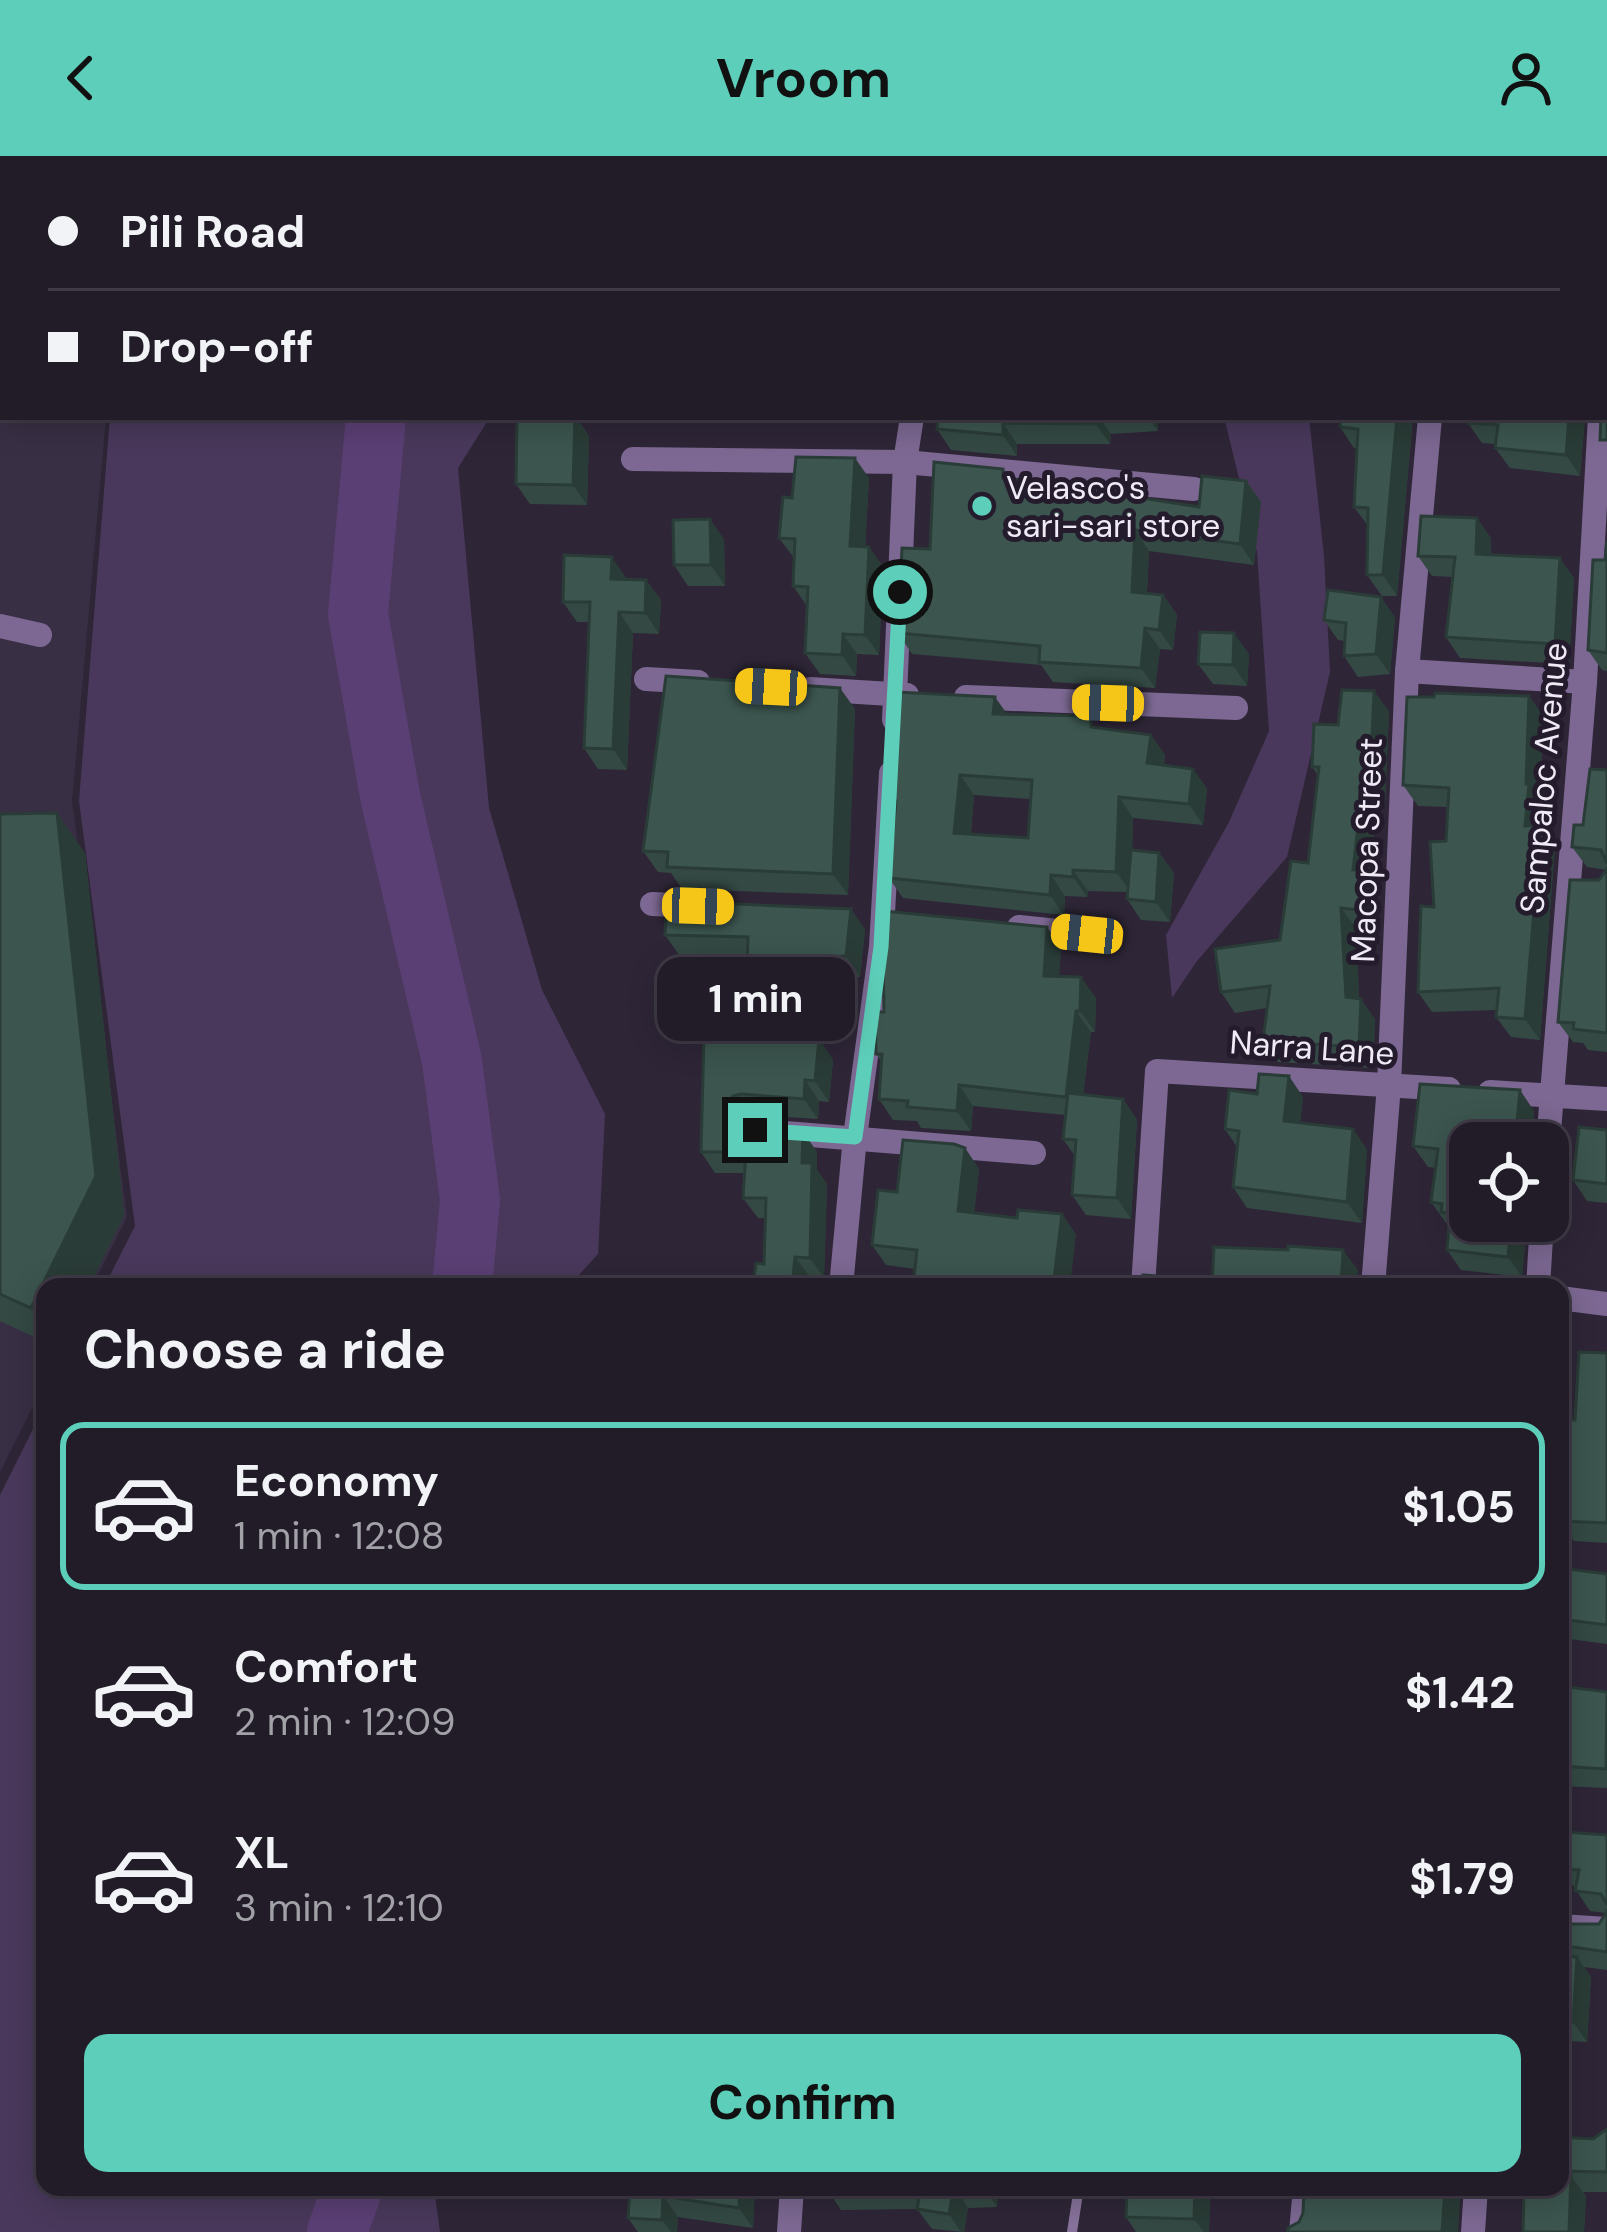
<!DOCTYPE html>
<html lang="en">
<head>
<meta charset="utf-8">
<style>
	:root { --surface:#221c29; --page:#2e2935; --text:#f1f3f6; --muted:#a2a1a8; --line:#3f3a46; --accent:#5dceb9 }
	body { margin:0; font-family:"DM Sans",sans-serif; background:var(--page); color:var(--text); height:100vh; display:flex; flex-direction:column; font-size:45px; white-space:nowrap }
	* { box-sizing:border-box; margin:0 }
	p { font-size:39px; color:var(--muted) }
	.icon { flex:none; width:66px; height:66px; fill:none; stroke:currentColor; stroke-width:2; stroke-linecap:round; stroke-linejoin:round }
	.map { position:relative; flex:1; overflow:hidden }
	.drawer { position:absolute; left:36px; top:1122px; width:1533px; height:918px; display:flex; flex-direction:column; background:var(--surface); border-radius:24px; box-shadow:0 6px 30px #0003,0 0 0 3px var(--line) }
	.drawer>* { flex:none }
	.guide { position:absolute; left:0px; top:0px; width:1608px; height:264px; box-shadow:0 6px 30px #0003,0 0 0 3px var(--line); display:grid; align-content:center; height:264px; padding:0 48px; background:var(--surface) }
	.controls { position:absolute; left:1449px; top:966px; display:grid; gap:24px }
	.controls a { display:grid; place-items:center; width:120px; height:120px; border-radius:24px; background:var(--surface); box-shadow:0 6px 30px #0003,0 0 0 3px var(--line); font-size:60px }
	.end { position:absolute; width:54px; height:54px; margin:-27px; border:15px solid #5dceb9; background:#111; box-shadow:0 0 0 6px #111 }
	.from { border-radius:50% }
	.bubble { position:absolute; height:84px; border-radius:24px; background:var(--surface); box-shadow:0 6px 30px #0003,0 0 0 3px var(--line); font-size:39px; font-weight:700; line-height:84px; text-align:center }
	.car { position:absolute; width:36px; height:72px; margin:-36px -18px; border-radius:15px; box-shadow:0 0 9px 3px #0007; background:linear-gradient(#f5c518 24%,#345 0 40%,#f5c518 0 76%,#345 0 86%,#f5c518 0) }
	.guide b { display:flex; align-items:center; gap:42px; height:114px; font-size:45px }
	.guide b+b { border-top:3px solid var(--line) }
	.guide i { width:30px; height:30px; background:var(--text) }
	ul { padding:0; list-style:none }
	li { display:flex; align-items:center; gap:36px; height:168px; margin:0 24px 18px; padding:0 24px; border:6px solid transparent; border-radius:24px }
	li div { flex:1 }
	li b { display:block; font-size:45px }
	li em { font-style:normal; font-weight:700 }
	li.active { border-color:var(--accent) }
	li>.icon { width:108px; height:108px; stroke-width:1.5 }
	h2 { padding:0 48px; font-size:54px; line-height:144px }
	.action { display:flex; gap:24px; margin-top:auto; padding:24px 48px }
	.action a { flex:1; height:138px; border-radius:24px; background:var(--accent); color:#111; font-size:48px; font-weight:700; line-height:138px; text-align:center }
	header { display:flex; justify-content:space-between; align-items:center; height:156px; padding:0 48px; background:var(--accent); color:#111; font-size:54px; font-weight:700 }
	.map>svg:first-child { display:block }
	.built { fill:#392f45 }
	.green { fill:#49385b }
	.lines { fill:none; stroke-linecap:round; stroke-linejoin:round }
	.stream { stroke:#87729b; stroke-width:10 }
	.river { stroke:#5a3f74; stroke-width:60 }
	.minor { stroke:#7c6892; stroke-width:24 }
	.wall { fill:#344944; fill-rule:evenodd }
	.shaded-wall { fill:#2a3c37 }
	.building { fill:#3c554f; stroke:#2a3c37; stroke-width:3; fill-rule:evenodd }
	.route { stroke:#5dceb9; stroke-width:15 }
	.poi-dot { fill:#5dceb9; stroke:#241c2c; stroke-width:4.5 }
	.labels { text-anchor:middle; stroke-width:10; stroke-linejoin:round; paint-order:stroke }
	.poi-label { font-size:33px; fill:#efeaf6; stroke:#241c2c; text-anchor:start }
	.street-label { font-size:33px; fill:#efeaf6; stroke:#241c2c }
</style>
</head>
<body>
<header><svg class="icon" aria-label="back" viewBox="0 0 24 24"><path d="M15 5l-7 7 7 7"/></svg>Vroom<svg class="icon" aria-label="person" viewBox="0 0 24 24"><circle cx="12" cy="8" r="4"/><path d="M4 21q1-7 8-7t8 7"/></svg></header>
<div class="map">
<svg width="1607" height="2076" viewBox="0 0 1607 2076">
	<rect width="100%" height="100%" fill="#2e2637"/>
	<path class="built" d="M0 136 3 261H106L72 645 127 1061 92 1131H45V1226L0 1316Z"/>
	<g class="green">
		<path d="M97 0H602L97 3Z"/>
		<path d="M110 261H490L458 312 489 652 542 834 605 958 598 1098 568 1131H104L135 1070 79 645Z"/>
		<path d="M1224 261H1309L1324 400 1330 516 1287 701 1197 805 1172 842 1166 779 1229 666 1269 575 1257 396Z"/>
		<path d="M45 1249V2031H434L440 2076H0V1339Z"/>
	</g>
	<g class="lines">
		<path class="stream" d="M1072 2076 1079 2031"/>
		<g class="river">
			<path d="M384 0 385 3"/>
			<path d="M376 261 358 458 390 640 452 905 470 1044 462 1131"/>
			<path d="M337 2076 353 2031"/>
		</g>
		<g class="minor">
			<path d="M1197 3V0"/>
			<path d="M1605 98H1607"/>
			<path d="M1605 201 1607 176"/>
			<path d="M633 303 905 306 1194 333"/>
			<path d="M0 470 40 479"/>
			<path d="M1407 515 1585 526"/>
			<path d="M646 523 698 526"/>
			<path d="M810 533 907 539"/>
			<path d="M966 541 1236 552"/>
			<path d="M894 564 905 306 912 261"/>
			<path d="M652 748 697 750"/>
			<path d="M1019 771 1087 778"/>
			<path d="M1490 936 1607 943"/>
			<path d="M773 976 1034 997"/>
			<path d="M1548 988 1585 526 1600 261"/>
			<path d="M841 1131 855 981 881 791 891 617"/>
			<path d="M1143 1131 1157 915 1449 933"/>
			<path d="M1373 1131 1389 929 1407 515 1430 261"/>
			<path d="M1538 1131 1542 1065"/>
			<path d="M1560 1142 1607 1148"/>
			<path d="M1560 1770 1607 1773"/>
			<path d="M789 2076 792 2031"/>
			<path d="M1301 2076 1305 2031"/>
			<path d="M1473 2076 1476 2031"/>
		</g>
	</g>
	<g class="wall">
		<path d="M683 0H932L931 3H683Z"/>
		<path d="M960 0H1182V3H962Z"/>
		<path d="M517 261H576L589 280 587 349 530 348 516 328Z"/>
		<path d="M938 261H1158V275L1111 278 1110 288H1017V300L951 294 937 273Z"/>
		<path d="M1413 261 1397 440H1382L1367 419 1368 370 1354 351 1357 292H1354L1340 271Z"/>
		<path d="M1468 261H1585L1580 320 1510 312 1495 292 1496 288 1482 287 1468 267Z"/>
		<path d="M1003 313 1010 323 1199 351 1246 325 1261 346 1254 409 1149 395 1147 437 1163 439 1177 459 1173 494 1160 493 1155 532 1053 526 1041 509 912 498 898 477Z"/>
		<path d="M869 322 865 391H869L883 411 879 499 857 498 856 520 820 518 805 497 807 450 793 430 794 402 779 382 792 342Z"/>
		<path d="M1491 382V398L1574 422 1569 508 1460 502 1446 481 1453 421 1432 420 1418 400Z"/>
		<path d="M724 383 725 430H688L674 409Z"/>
		<path d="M1607 385V515L1602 514 1588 494Z"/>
		<path d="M626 422V423L646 424 661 444 659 478 633 477 627 614 598 613 584 592 589 466H577L563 446Z"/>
		<path d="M1395 461 1390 518 1358 521 1344 500 1345 485 1338 484 1324 464Z"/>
		<path d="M1249 498 1247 530 1213 528 1198 508Z"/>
		<path d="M1529 540 1543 560 1540 644 1543 649 1541 670 1555 690 1540 884 1511 881 1496 861 1497 854 1432 856 1418 836 1446 685 1448 651 1418 650 1403 629Z"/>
		<path d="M855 553 848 739 682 733 671 717 658 716 643 695Z"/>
		<path d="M1389 555 1385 648H1377L1369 722 1379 736 1374 775 1356 772 1359 842 1375 863 1373 912 1278 906 1263 885 1267 852 1235 857 1221 836 1280 784 1308 707 1318 619 1312 611 1338 569Z"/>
		<path d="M1007 558 1151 579 1165 599 1164 609 1193 613 1207 633 1203 669 1133 662 1132 694 1159 697 1174 717 1170 766 1141 764 1127 743V736L1088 735 1087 741 1065 740 1064 759 903 742 889 722 895 652 889 645ZM974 639 1030 643 1028 682 971 678Z"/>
		<path d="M1607 614V896L1588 894 1583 887 1573 886 1558 866 1599 724 1607 714 1587 711 1572 691Z"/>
		<path d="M0 658 85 697 124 1059 89 1131H45V1186L0 1165Z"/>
		<path d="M865 773 860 821 829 822 828 840 761 838 747 818V802L680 800 665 779Z"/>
		<path d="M1061 792 1059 820 1096 842 1095 876H1091L1083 939 1123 943 1137 964 1131 1063 1086 1059 1072 1039 1075 1000 1063 983 1065 959 973 950 971 975 921 972 917 965 893 964 879 943 881 905 876 898 884 856 883 804 879 799Z"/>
		<path d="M819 883 833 904 829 946 819 945 818 963 755 959 747 961 740 971 803 976 817 996V1014L827 1028 824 1122 810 1121 764 1108 766 1062H758L743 1042 745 1017H715L701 996 763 885Z"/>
		<path d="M1303 941 1300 967 1353 973 1367 994 1362 1067 1247 1052 1233 1031 1237 991 1225 973Z"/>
		<path d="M1534 955 1532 987H1470L1527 1065 1522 1121 1461 1114 1447 1094 1449 1068 1446 1067 1431 1046 1436 1012 1428 1011 1413 990Z"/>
		<path d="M1607 974V1047L1587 1045 1573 1024Z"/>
		<path d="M965 992 979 1013 974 1057 1017 1062 1062 1058 1076 1079 915 1113 886 1109 872 1089 897 1036Z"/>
		<path d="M1607 1197V1387L1574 1385 1560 1365Z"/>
		<path d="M1560 1412 1607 1418V1488L1562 1482 1560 1479Z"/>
		<path d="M1560 1530 1607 1536V1632L1560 1630Z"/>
		<path d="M1607 1679V1814L1584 1811 1591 1821 1587 1886 1567 1885 1560 1968V1800L1574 1801 1566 1790 1599 1768 1606 1757 1590 1755 1562 1713Z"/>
		<path d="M1607 1973V2036H1583L1586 2040 1584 2076H1523L1560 2031V1981L1593 1983Z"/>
		<path d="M630 2031H755L753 2072 678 2061 677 2076H638L628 2062Z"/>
		<path d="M994 2031 998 2038 997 2051 968 2052 964 2076 932 2073 917 2053 841 2054 827 2033Z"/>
		<path d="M1127 2031H1206L1210 2037 1209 2076H1136L1126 2061Z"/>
	</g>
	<g class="shaded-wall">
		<path d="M915 0H932L931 3H915Z"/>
		<rect x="1166" y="0" width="16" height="3"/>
		<path d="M575 261 589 280 587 349 573 329Z"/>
		<path d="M1096 261H1099L1111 278 1110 288 1096 268Z"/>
		<path d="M1148 261H1158V275Z"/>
		<path d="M1397 261H1413L1397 440 1383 419Z"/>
		<path d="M1569 261H1585L1580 320 1566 299Z"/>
		<path d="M1003 267 1017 288V300L1003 279Z"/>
		<path d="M855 302 869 322 864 411 850 390Z"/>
		<path d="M1246 325 1261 346 1254 409 1240 388Z"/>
		<path d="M1477 362 1491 382 1490 418 1476 398Z"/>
		<path d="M710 363 724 383 725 430 711 409Z"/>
		<path d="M1135 374 1149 395 1146 456 1132 436Z"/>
		<path d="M869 391 883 411 879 499 865 479Z"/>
		<path d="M612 401 626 422 625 443 611 423Z"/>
		<path d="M1560 402 1574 422 1569 508 1555 488Z"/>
		<path d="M646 424 661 444 659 478 645 457Z"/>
		<path d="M1163 439 1177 459 1173 494 1159 474Z"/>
		<path d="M1381 441 1395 461 1390 518 1376 498Z"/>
		<path d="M619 456 633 477 627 614 613 593Z"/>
		<path d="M1145 472 1160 493 1155 532 1141 512Z"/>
		<path d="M1234 477 1249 498 1247 530 1233 509Z"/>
		<path d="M843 478 857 498 856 520 842 499Z"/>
		<path d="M840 532 855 553 848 739 833 718Z"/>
		<path d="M1374 535 1389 555 1385 648 1370 627Z"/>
		<path d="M1529 540 1543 560 1540 644 1543 649 1541 670 1555 690 1540 884 1525 863V670Z"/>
		<path d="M995 541 1010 562 993 558Z"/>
		<path d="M1151 579 1165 599 1162 628 1147 607Z"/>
		<path d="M1193 613 1207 633 1203 669 1189 648Z"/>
		<path d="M960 619 974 639 969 697 954 677Z"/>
		<path d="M1363 627 1377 648 1369 722 1379 736 1374 775 1359 754 1353 714Z"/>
		<path d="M1119 641 1133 662 1131 736 1116 716Z"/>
		<path d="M57 657 85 697 124 1059 89 1131H45V1172L31 1152Z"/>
		<path d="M1159 697 1174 717 1170 766 1156 746Z"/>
		<path d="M1073 714 1088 735 1087 741 1073 721Z"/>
		<path d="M1051 719 1065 740 1064 759 1050 739Z"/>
		<path d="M1341 752 1356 772 1360 861 1346 841Z"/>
		<path d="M851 753 865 773 860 821 846 800Z"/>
		<path d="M1047 771 1061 792 1058 840 1044 820Z"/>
		<path d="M815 801 829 822 828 840 814 820Z"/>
		<path d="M1081 821 1096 842 1095 876 1080 855Z"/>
		<path d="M1361 843 1375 863 1373 912 1359 891Z"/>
		<path d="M1076 855 1091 876 1080 961 1066 941Z"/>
		<path d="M819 883 833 904 829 946 815 925Z"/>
		<path d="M1289 920 1303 941 1298 985 1284 965Z"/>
		<path d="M805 924 819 945 818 963 804 943Z"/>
		<path d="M959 929 973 950 971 975 957 955Z"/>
		<path d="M1520 934 1534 955 1532 987 1520 986 1517 966Z"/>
		<path d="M733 940 747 961 739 973 726 963 724 952Z"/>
		<path d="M1123 943 1137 964 1131 1063 1117 1042Z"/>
		<path d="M1353 973 1367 994 1362 1067 1347 1046Z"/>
		<path d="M803 976 817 996V1014L827 1028 824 1122 810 1102 802 1007Z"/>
		<path d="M965 992 979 1013 972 1076 958 1055Z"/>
		<path d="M1062 1058 1076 1079 1070 1131 1054 1123Z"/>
		<path d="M1511 1065H1527L1522 1121 1508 1101Z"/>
		<path d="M1343 1094 1358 1114 1357 1131H1341Z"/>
		<path d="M795 1101 810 1121 809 1131H792Z"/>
		<path d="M1577 1801 1591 1821 1587 1886 1573 1866Z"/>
		<path d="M1560 1875 1567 1885 1561 1968 1560 1966Z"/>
		<path d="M1571 2020 1586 2040 1584 2076H1569Z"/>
		<path d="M740 2031H755L753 2072 739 2052Z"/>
		<path d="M954 2031 968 2052 964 2076H961L949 2058Z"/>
		<path d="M983 2031H994L998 2038 997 2051Z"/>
		<path d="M1195 2031H1206L1210 2037 1209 2076H1204L1194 2063Z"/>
		<path d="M1445 2031H1461L1458 2076H1442Z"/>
		<path d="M663 2040 678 2061 677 2076H671L662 2064Z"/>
	</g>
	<g class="building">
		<rect x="683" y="0" width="33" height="3"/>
		<rect x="806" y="0" width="109" height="3"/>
		<rect x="983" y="0" width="183" height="3"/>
		<path d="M1228 0H1607V52H1605V3H1228Z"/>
		<path d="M1605 208H1607V284H1600L1601 261H1605Z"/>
		<path d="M517 261H575L573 329 516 328Z"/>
		<path d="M938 261H1096V268L1003 267V279L937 273Z"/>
		<path d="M1341 261H1397L1383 419H1367L1368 352 1354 351 1358 273 1340 271Z"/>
		<path d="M1468 261H1569L1566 299 1495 292 1498 269 1468 267Z"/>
		<path d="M796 301 855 302 850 390 869 391 865 479 843 478 842 499 805 497 808 431 793 430 795 383 779 382 783 341 792 342Z"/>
		<path d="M934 306 1003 313V322L1103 332V327L1137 329 1136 341 1199 351 1202 320 1246 325 1240 388 1135 374 1132 436 1163 439 1159 474 1145 472 1141 512 1039 506 1040 490 898 477 902 392 930 393Z"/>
		<path d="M1421 360 1477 362 1476 398 1560 402 1555 488 1446 481 1455 401 1418 400Z"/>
		<path d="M710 363 711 409H674L673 364Z"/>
		<path d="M1607 385V497L1588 494 1593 404H1605Z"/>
		<path d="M564 399 612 401 611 423 646 424 645 457 619 456 613 593 584 592 590 446H563Z"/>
		<path d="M1328 434 1381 441 1376 498 1344 500 1346 467 1324 464Z"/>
		<path d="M1200 476 1234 477 1233 509 1198 508Z"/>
		<path d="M666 520 840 532 833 718 667 711 668 696 643 695Z"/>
		<path d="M1342 534 1374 535 1370 627H1363L1353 714 1365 715 1359 754 1341 752 1346 841 1361 843 1359 891 1263 885 1270 830 1221 836 1215 793 1280 784 1291 705 1308 707 1319 611H1312L1314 568 1338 569Z"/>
		<path d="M895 536 995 541 993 558 1091 560V571L1151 579 1147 607 1193 613 1189 648 1119 641 1116 716 1073 714V721L1051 719 1050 739 889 722 896 645H889ZM960 619 1032 624 1028 682 954 677Z"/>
		<path d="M1435 537 1529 540 1526 628H1529L1525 670 1541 669 1525 863 1496 861 1499 832 1418 836 1421 750 1434 751 1430 686 1446 685 1449 632 1403 629 1407 541H1434Z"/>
		<path d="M1590 613 1607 614V707L1601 694 1572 691 1574 669H1583Z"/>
		<path d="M57 657 96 1020 31 1152 0 1138V658Z"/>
		<path d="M1131 694 1159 697 1156 746 1127 743Z"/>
		<path d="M1607 713V877L1573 873 1574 867 1558 866 1570 724H1599Z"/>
		<path d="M667 745 851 753 846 800 815 801 814 820 747 818 748 781 665 779Z"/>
		<path d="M884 755 1047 771 1044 820 1081 821 1080 855H1076L1066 941 959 929 957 955 907 951 908 945 879 943 882 898H876L875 856H884L883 799H879Z"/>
		<path d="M764 878 819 883 815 925 805 924 804 943 741 938 733 940 724 952 726 963 738 971 803 976 802 1007H812L810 1102 795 1101 792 1131H753L756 1107 764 1108 766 1042H743L746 996H701L704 880 763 885Z"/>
		<path d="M1259 918 1289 920 1284 965 1353 973 1347 1046 1233 1031 1239 975 1225 973 1229 934 1257 938Z"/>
		<path d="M1420 928 1520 934 1517 966 1521 978 1520 986 1470 987V1065H1511L1508 1101 1447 1094 1450 1057 1441 1056 1442 1048 1431 1046 1438 993 1413 990Z"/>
		<path d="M1068 937 1123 943 1117 1042 1072 1039 1076 984 1063 983Z"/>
		<path d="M1579 971 1607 974V1028L1573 1024Z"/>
		<path d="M903 984 954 988 965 992 958 1055 1017 1062 1018 1054 1062 1058 1054 1123 1084 1126 1083 1131H913L917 1094 872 1089 878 1034 897 1036Z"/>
		<path d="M1288 1090 1343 1094 1341 1131H1212L1214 1091 1288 1094Z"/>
		<path d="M1143 1119 1187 1122V1131H1142Z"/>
		<path d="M1579 1196 1607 1197V1367L1560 1365 1567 1264H1575Z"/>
		<path d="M1560 1412 1607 1418V1469L1560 1463Z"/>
		<path d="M1560 1530 1607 1536 1606 1613 1560 1610Z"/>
		<path d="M1564 1676 1607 1679V1749L1601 1738 1575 1735 1579 1714 1562 1713Z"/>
		<path d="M1607 1755V1796L1566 1790 1570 1768H1599Z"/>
		<path d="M1560 1800 1577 1801 1573 1866 1560 1865Z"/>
		<path d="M1607 1973V2016L1560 2015V1981L1593 1983Z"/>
		<path d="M1560 2019 1571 2020 1569 2076H1523L1524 2031H1560Z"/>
		<path d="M630 2031H740L739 2052 663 2040 662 2064 628 2062Z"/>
		<path d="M827 2031H963H954L949 2058 917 2053 921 2032 827 2033Z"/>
		<path d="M1127 2031H1195L1194 2063 1126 2061Z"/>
		<path d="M1304 2031H1445L1442 2076H1288V2072L1299 2066 1303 2057Z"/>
	</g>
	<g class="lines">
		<path class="route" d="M755 974 855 981 881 791 900 436"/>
	</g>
	<circle class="poi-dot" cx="982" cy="350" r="12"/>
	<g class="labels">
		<g class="poi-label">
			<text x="1006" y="343">Velasco's<tspan x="1006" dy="38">sari-sari store</tspan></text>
		</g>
		<g class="street-label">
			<text transform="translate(1543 622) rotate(-85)" y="12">Sampaloc Avenue</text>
			<text transform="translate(1366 694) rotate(-88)" y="12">Macopa Street</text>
			<text transform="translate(1312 891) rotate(4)" y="12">Narra Lane</text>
		</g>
	</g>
</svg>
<div class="controls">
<a><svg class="icon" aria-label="locate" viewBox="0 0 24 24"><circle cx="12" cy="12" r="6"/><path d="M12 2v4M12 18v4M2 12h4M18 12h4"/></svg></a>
</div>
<i class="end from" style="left:900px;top:436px"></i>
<i class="end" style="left:755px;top:974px"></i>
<div class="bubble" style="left:657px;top:801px;width:198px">1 min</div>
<i class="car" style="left:771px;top:531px;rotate:273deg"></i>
<i class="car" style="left:1108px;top:547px;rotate:272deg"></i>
<i class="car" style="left:698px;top:750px;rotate:92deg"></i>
<i class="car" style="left:1087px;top:778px;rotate:276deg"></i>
<div class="guide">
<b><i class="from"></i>Pili Road</b>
<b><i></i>Drop-off</b>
</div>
<section class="drawer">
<h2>Choose a ride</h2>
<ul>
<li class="active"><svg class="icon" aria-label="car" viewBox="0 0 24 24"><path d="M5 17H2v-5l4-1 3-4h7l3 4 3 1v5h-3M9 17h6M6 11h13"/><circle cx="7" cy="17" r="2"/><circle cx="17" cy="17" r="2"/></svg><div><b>Economy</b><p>1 min · 12:08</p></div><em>$1.05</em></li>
<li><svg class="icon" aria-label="car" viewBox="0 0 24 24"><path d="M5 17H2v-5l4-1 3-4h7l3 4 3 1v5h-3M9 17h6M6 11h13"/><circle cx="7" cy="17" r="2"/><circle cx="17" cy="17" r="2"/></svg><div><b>Comfort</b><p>2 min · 12:09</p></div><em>$1.42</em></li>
<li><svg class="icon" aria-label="car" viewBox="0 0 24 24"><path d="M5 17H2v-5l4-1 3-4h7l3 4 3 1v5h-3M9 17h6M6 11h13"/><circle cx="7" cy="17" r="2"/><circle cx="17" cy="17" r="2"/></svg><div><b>XL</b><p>3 min · 12:10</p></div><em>$1.79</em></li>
</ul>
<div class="action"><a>Confirm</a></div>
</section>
</div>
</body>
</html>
